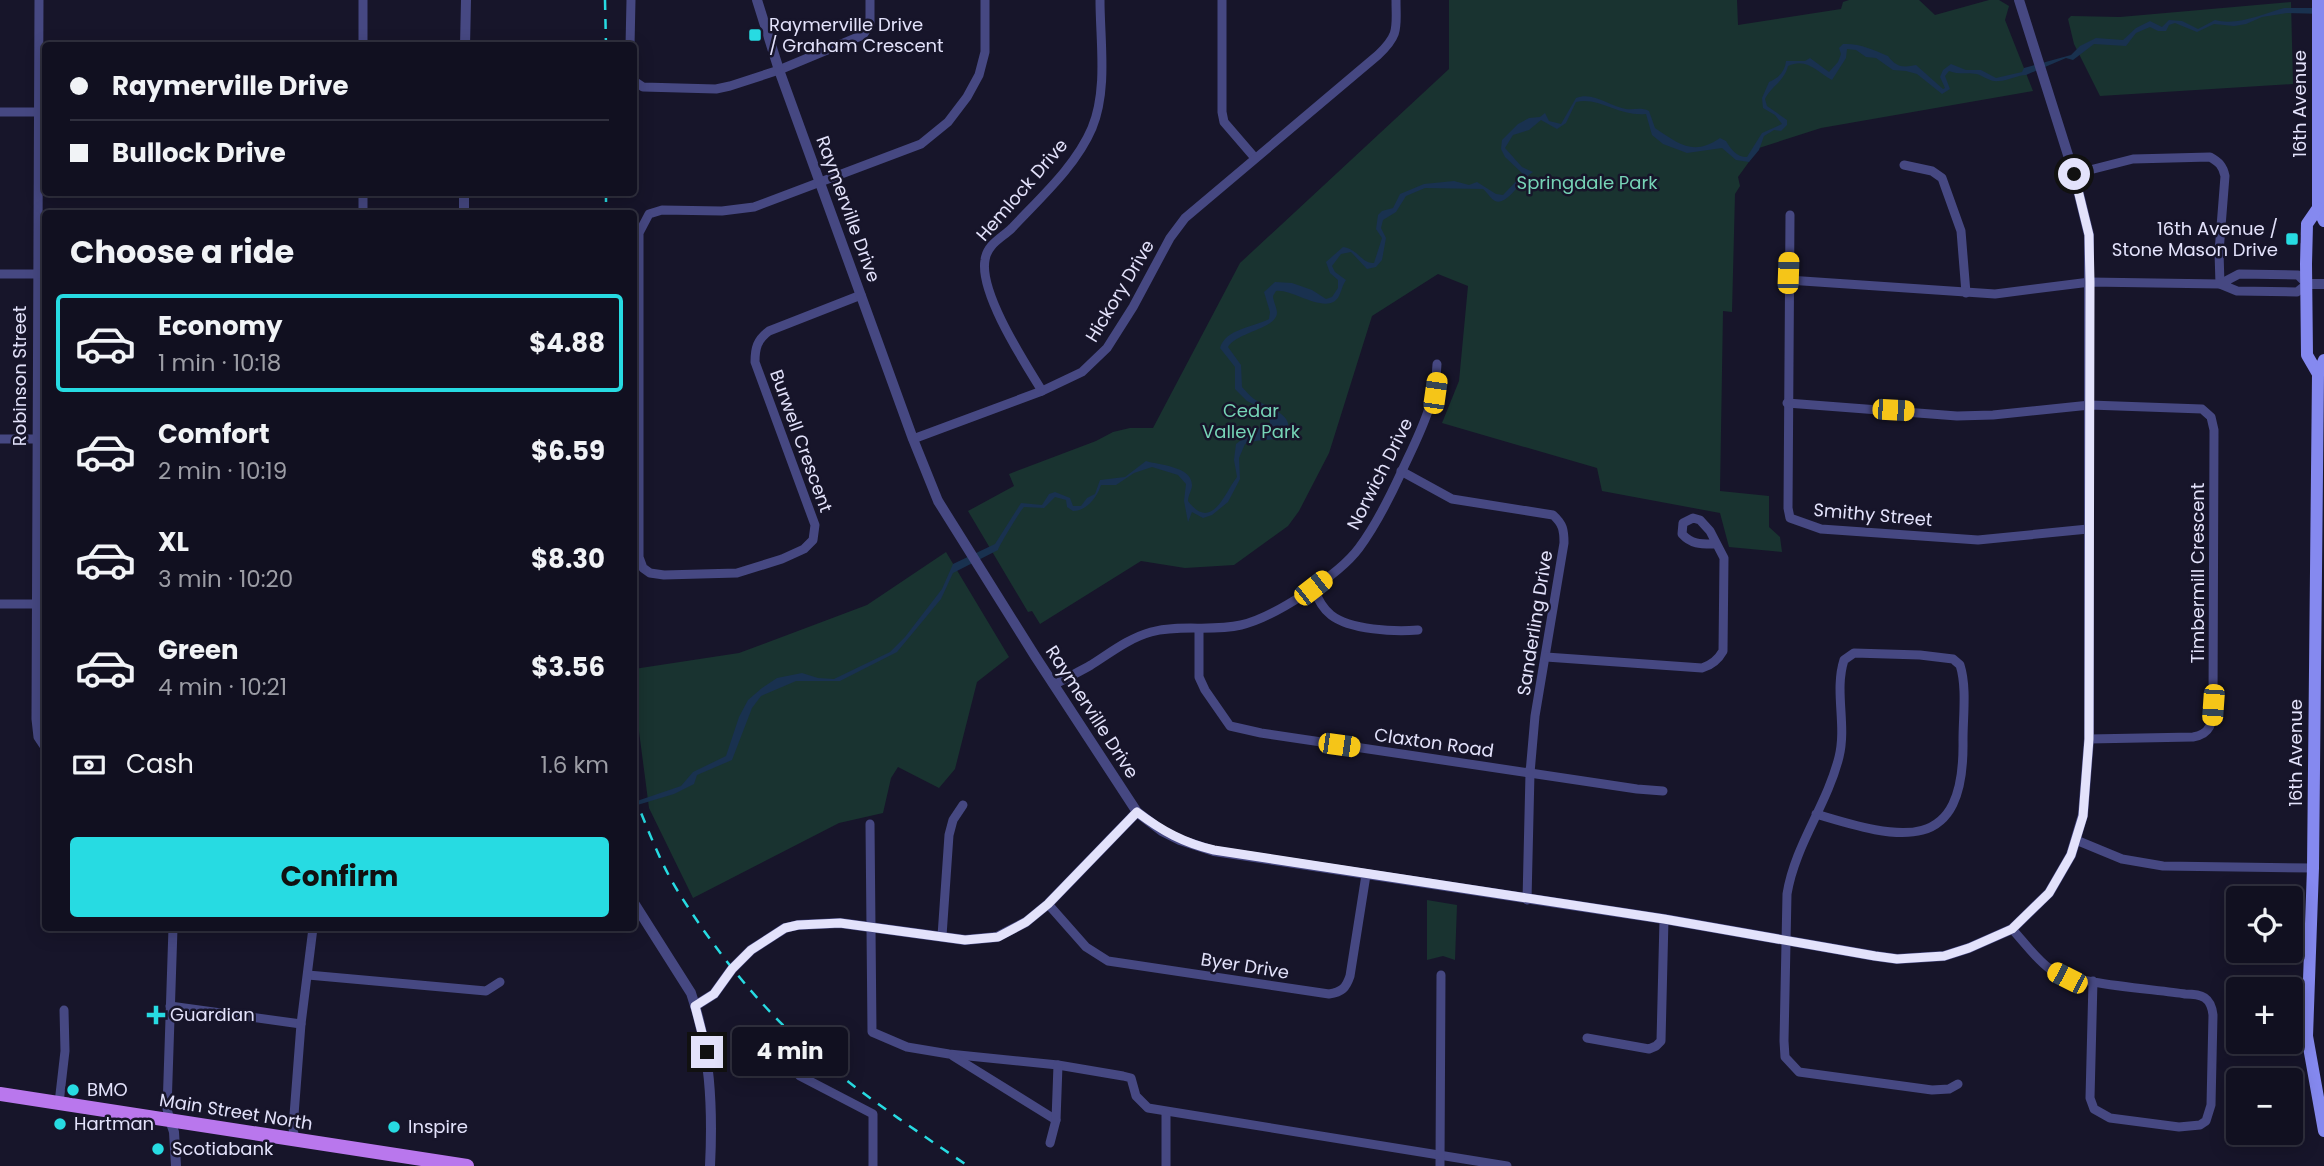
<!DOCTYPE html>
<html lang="en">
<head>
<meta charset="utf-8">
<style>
	:root { --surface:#111020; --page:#1e1e2d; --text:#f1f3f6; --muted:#9c9da5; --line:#30303e; --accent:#27dbe2 }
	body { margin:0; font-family:Poppins,sans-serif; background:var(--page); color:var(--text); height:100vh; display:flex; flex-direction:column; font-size:26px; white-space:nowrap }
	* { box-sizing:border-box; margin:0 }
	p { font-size:23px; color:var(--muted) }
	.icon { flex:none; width:38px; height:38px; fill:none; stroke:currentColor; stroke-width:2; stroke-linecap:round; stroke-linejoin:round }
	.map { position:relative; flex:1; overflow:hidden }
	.sheet { position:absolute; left:42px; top:210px; width:595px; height:721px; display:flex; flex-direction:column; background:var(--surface); border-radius:7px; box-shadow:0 4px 18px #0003,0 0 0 2px var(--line) }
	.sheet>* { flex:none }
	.banner { position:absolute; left:42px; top:42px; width:595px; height:154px; border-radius:7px; box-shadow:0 4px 18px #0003,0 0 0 2px var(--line); display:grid; align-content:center; height:154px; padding:0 28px; background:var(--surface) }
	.buttons { position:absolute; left:2226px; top:886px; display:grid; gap:14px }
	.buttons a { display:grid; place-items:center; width:77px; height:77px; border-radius:7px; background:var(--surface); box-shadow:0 4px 18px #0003,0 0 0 2px var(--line); font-size:35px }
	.end { position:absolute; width:32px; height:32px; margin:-16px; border:9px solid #e3e2fb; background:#111; box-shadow:0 0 0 4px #111 }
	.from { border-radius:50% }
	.bubble { position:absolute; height:49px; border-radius:7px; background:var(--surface); box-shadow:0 4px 18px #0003,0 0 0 2px var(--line); font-size:23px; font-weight:700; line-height:49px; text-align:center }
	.car { position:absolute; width:21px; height:42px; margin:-21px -10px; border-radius:9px; box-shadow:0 0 5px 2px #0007; background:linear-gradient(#f5c518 24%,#345 0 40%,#f5c518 0 76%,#345 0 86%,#f5c518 0) }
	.banner b { display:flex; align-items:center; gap:24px; height:66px; font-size:26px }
	.banner b+b { border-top:2px solid var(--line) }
	.banner i { width:18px; height:18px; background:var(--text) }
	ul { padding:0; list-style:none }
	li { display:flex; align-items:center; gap:21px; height:98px; margin:0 14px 10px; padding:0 14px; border:4px solid transparent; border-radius:7px }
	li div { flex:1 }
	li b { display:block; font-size:26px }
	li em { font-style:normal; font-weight:700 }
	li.selected { border-color:var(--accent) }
	li>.icon { width:63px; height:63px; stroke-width:1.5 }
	h2 { padding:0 28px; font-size:32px; line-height:84px }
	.pay { display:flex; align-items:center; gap:18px; height:77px; padding:0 28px; font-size:26px }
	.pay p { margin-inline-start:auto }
	.primary-button { display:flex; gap:14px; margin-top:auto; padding:14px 28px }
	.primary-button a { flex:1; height:80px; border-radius:7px; background:var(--accent); color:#111; font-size:28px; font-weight:700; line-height:80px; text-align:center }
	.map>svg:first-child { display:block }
	.green { fill:#193330 }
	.water { fill:#19314f }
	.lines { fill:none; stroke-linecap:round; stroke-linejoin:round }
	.minor { stroke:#464882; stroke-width:9 }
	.tertiary { stroke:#464882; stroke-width:10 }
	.secondary { stroke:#8589ef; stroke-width:12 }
	.primary { stroke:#b977ed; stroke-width:14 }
	.rail { stroke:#27dbe2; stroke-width:2.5; stroke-dasharray:10 9; stroke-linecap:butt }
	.route { stroke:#e3e2fb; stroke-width:9 }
	.poi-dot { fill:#27dbe2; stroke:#17152a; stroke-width:2.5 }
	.labels { text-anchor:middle; stroke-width:5; stroke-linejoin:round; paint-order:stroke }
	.poi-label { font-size:18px; fill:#e3e2fb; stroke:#17152a; text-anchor:start }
	.street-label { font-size:18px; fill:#e3e2fb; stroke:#17152a }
	.park-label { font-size:18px; fill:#76d3b6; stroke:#17152a }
</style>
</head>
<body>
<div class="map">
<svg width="2324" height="1166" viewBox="0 0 2324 1166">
	<rect width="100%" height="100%" fill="#17152a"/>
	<g class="green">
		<path d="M1449 0H1737L1738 25 1841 9 1843 2 1849 0H1919L1935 15 1989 0H1999L2009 6 2005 20 2033 91 1821 128 1759 148 1738 177 1740 186 1735 194 1732 312 1723 311 1720 491 1769 496V527L1780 537 1782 552 1729 547 1720 513 1602 491 1597 468 1442 423 1459 381 1468 286 1438 274 1372 316 1329 453 1299 511 1288 526 1234 565 1185 568 1141 561 1040 624 1032 611 1028 612 968 511 1014 486 1009 474 1096 441 1113 432 1130 428H1153L1240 263 1449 69Z"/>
		<path d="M2291 2 2293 84 2100 96 2074 44 2068 19 2071 16 2120 17Z"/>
		<path d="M946 552 1009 657 977 682 955 769 939 788 898 767 891 778 883 813 839 823 693 898 649 808 634 693V669L739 653 867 605Z"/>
		<path d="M1427 900 1457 905 1455 960 1443 956 1427 960Z"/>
	</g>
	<path class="water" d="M2284 8H2324V14L2287 13 2262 17 2246 24 2234 26 2214 24 2197 32 2175 23 2169 25 2166 31H2158L2150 27 2136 33 2126 46 2094 44 2073 60 2066 58 2026 75C2017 75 2008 81 1999 81 1990 82 1985 77 1977 74 1966 72 1960 75 1949 71L1945 76 1950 89 1942 94 1917 74 1906 71 1893 70 1876 58 1866 57 1856 50 1847 49 1846 58 1832 80C1817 72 1807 57 1788 66 1784 82 1771 86 1765 99L1767 106 1787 120V125L1781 131 1774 130 1764 136 1759 150 1749 162 1736 160 1722 148 1687 153 1663 144 1652 135 1646 114C1620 117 1598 96 1576 102L1566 123 1557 129 1541 120 1529 130 1513 135 1505 148 1522 167 1533 172C1522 178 1507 207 1495 201 1490 198 1488 193 1483 189L1425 188 1406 196 1396 212 1383 220 1381 228 1386 238 1382 260 1376 267 1367 269 1351 252 1341 254 1332 266 1335 272 1346 280C1342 286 1342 290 1339 296 1328 317 1292 288 1276 291L1273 296C1273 301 1277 308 1277 313 1276 329 1237 332 1228 347L1241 365 1242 387C1246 391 1250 396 1254 399 1264 406 1295 414 1287 431 1285 434 1282 437 1278 438 1267 441 1257 439 1245 444L1239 458 1240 479 1228 502 1212 515 1203 518 1192 512 1188 522 1184 501 1186 484 1178 475 1152 467 1134 473 1116 485H1101C1097 498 1086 511 1073 511L1067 507 1066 500 1055 497 1044 508 1024 507C1020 511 999 546 998 550L953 573 941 599 897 652 840 681H796L761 696 752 708 732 760 697 775 694 784 674 794 634 806V802L681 786 693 772 726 756 739 717 748 700 762 688 777 678 802 673 818 678 834 679 890 652 905 637 942 589 953 564 995 544 1021 503 1042 505 1049 494 1055 492 1070 498 1073 506H1081L1087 498 1095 494 1100 480 1125 477 1146 461C1158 465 1192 466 1192 485 1192 490 1188 495 1188 501 1212 533 1225 492 1237 477L1234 460 1236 444 1257 428 1268 430 1270 422 1266 410 1247 401 1235 389V367L1220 348C1225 329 1254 327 1269 319L1270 312 1264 292 1275 282 1292 283 1312 290 1326 299 1332 297 1338 288V280L1330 273 1326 262 1343 247C1358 249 1362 264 1374 263L1382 238 1376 229 1378 215 1382 211 1393 208 1400 194 1424 184 1454 181 1469 185 1477 182 1496 194 1503 195 1523 174 1505 157 1501 149 1502 140 1518 124 1529 118 1540 117 1545 113 1549 121 1561 124 1576 98C1593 91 1609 106 1626 109 1635 110 1641 107 1649 111L1655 128C1680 145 1694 156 1720 138L1726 141C1731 149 1736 157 1747 157L1762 133 1782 124 1775 115 1763 108 1762 98 1769 82C1779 78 1785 71 1786 61H1805L1810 58 1829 72 1838 62 1841 54 1839 48 1843 44C1859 43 1874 50 1888 56 1896 67 1903 68 1916 65L1943 89 1945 88 1940 77 1943 70 1951 64 1966 70H1981L1996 78 2022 72 2024 68 2071 55 2080 46 2096 38 2123 40 2136 28 2150 21 2162 27 2169 20 2182 21 2198 29 2215 20C2238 26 2262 14 2284 8Z"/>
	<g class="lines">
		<g class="minor">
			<path d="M39 0 36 719 38 737 46 749"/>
			<path d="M1222 0V112L1224 122 1255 158"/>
			<path d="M363 46V0"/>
			<path d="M630 46 631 0"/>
			<path d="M634 81 643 87 716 89 730 86 779 70 863 35 870 24V0"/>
			<path d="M0 112H46"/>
			<path d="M1904 165 1932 171 1942 178 1961 231 1966 293"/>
			<path d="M2074 174 2133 159 2210 157C2219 162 2223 166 2225 176L2219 252 2220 284"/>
			<path d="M363 214V192"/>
			<path d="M1790 215 1788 508 1790 518 1821 529 1978 540 2088 529"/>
			<path d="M0 274H38"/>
			<path d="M1788 280 1995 294 2090 282 2220 284 2237 291 2297 292 2307 284 2298 275 2239 274 2220 284"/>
			<path d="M861 295 769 331C757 340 755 348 755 362L815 525 813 540 804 549 782 559 737 573 664 575 650 573 643 568 639 557V233L649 214 662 210 722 211 754 207 921 144 948 122 967 97 979 75 985 52V0"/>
			<path d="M1042 391C1025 363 979 293 985 260 987 244 1002 238 1012 228 1040 198 1076 166 1092 128 1108 89 1100 41 1100 0"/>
			<path d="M1787 403 1957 416 1993 415 2090 405 2202 409 2211 417 2214 430 2213 705C2212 722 2212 734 2193 737L2089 739"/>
			<path d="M0 439H46"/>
			<path d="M913 439 1042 391 1082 372 1107 348 1133 307 1170 238 1185 218 1378 55C1400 34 1396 28 1396 0"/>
			<path d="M1401 471 1452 499 1553 515C1563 524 1564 530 1564 543L1535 716 1530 773 1527 900"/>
			<path d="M1313 588C1318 598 1322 608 1331 615 1350 630 1395 632 1418 630"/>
			<path d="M0 604H46"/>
			<path d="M1199 629V677L1205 690 1230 726 1261 733 1637 789 1663 791"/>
			<path d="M1546 657 1702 668C1712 665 1718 660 1723 651L1724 558 1710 531 1700 520 1693 518 1683 523 1682 534C1692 545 1702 544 1716 544"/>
			<path d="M1054 685C1066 678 1079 672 1091 665 1110 653 1129 638 1151 632 1181 624 1211 632 1241 625 1273 618 1339 575 1359 548 1376 525 1389 499 1401 473 1417 438 1436 404 1437 364"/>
			<path d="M1816 814C1901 840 1965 856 1963 740 1963 716 1967 687 1960 665L1953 659 1920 655 1854 653 1844 660C1834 691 1847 725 1839 757 1827 805 1795 845 1787 894L1784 1041 1785 1057 1799 1072 1932 1090 1949 1089 1958 1084"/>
			<path d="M870 824 872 1032 907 1047 949 1054 1058 1065 1123 1076 1131 1078 1136 1096 1148 1108 1507 1166"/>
			<path d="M2076 840 2122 859 2163 866 2313 868"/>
			<path d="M1048 904 1086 947 1108 961 1329 994C1342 992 1346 988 1350 976L1366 875"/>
			<path d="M2012 929C2024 942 2036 959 2050 969 2071 984 2155 989 2185 994 2202 994 2211 997 2213 1015L2211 1105 2206 1121 2200 1125 2179 1127 2110 1118 2094 1109 2090 1098 2093 981"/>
			<path d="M942 936 949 835 953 820 963 805"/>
			<path d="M308 975 486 991 500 982"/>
			<path d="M170 1006 301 1024"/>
			<path d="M1587 1038 1649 1049 1656 1046 1661 1041 1664 919"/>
			<path d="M764 1041 800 1076 873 1114V1166"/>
			<path d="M953 1056 1056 1120"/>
			<path d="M59 1103 65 1051 64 1010"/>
			<path d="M170 1120 167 1109 173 928"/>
			<path d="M295 1141 293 1128 301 1024 313 928"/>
			<path d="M1050 1143 1056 1120 1058 1065"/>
			<path d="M1166 1166V1112"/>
			<path d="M1440 1166 1441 975"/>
		</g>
		<g class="tertiary">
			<path d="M757 0 779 70 913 439 938 501 1035 656 1137 812 1162 831 1180 840 1214 851 1664 919 1875 956 1897 959 1944 956 1969 948 2012 929 2049 893 2071 855 2083 815 2089 739V235L2074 174 2019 0"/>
			<path d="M465 46 466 0"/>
			<path d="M464 214V192"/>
			<path d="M2307 284H2324"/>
			<path d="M634 903 691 993C710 1049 713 1107 710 1166"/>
			<path d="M695 1006 714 994 732 969 751 950 785 928 798 925 840 923 965 940 997 937 1026 922 1048 904 1137 812"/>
			<path d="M170 1120 174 1132 176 1166"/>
		</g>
		<g class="secondary">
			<path d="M2318 0V208L2324 221"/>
			<path d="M2318 208 2307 224 2306 264 2307 355 2318 374"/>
			<path d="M2324 360 2318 374 2313 868 2307 1036 2324 1131"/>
		</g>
		<path class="primary" d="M0 1094 467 1166"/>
		<g class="rail">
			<path d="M605 0 606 46"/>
			<path d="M606 192V214"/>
			<path d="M634 796C648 829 660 863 679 893 720 959 775 1025 837 1073 879 1106 924 1136 968 1166"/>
		</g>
	</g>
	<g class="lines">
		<path class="route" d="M707 1052 695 1006 714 994 732 969 751 950 785 928 798 925 840 923 965 940 998 937 1026 922 1048 904 1137 812C1162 831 1184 843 1214 850L1664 919 1875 956 1897 959 1944 956 1969 948 2012 929 2049 893 2071 855 2083 816 2089 739 2090 282 2089 235 2074 174"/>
	</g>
	<g class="poi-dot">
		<rect x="748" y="28" width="14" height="14" rx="3.5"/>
		<rect x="2285" y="232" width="14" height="14" rx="3.5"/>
		<path d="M152.5 1004.5h7v7h7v7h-7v7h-7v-7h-7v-7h7z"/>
		<circle cx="73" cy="1090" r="7"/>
		<circle cx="60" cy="1124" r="7"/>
		<circle cx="394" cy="1127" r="7"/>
		<circle cx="158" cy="1149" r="7"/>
	</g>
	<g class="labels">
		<g class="poi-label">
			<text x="769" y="31">Raymerville Drive<tspan x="769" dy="21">/ Graham Crescent</tspan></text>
			<text x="2278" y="235" text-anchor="end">16th Avenue /<tspan x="2278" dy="21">Stone Mason Drive</tspan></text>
			<text x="170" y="1021">Guardian</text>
			<text x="87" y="1096">BMO</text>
			<text x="74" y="1130">Hartman</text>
			<text x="408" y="1133">Inspire</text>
			<text x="172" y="1155">Scotiabank</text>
		</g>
		<g class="street-label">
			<text transform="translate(2300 104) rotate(-90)" y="6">16th Avenue</text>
			<text transform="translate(1022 190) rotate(-49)" y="6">Hemlock Drive</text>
			<text transform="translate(848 209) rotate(70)" y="6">Raymerville Drive</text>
			<text transform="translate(1120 291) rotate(-59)" y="6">Hickory Drive</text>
			<text transform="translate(20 376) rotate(-90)" y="6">Robinson Street</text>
			<text transform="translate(801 441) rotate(70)" y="6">Burwell Crescent</text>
			<text transform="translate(1380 474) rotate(-63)" y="6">Norwich Drive</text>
			<text transform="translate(1873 515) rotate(5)" y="6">Smithy Street</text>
			<text transform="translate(2198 573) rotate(-90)" y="6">Timbermill Crescent</text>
			<text transform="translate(1535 623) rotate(-81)" y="6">Sanderling Drive</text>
			<text transform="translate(1092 712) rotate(57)" y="6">Raymerville Drive</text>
			<text transform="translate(1434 743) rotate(8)" y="6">Claxton Road</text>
			<text transform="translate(2296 753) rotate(-90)" y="6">16th Avenue</text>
			<text transform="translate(1245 966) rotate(9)" y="6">Byer Drive</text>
			<text transform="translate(236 1112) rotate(9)" y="6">Main Street North</text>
		</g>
		<g class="park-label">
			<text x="1587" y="189">Springdale Park</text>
			<text x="1251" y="417">Cedar<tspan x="1251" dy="21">Valley Park</tspan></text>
		</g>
	</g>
</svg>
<div class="buttons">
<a><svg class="icon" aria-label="locate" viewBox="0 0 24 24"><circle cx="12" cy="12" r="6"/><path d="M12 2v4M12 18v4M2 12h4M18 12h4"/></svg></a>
<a>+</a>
<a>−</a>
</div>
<i class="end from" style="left:2074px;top:174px"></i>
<i class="end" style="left:707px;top:1052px"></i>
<div class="bubble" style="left:732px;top:1027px;width:116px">4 min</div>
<i class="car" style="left:1788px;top:273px;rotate:2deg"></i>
<i class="car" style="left:1435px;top:393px;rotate:8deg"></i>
<i class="car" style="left:1893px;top:410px;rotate:93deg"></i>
<i class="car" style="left:1313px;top:588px;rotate:52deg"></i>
<i class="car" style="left:2213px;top:705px;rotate:184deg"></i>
<i class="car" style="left:1339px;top:745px;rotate:98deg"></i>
<i class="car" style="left:2067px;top:978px;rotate:297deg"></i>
<div class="banner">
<b><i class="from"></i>Raymerville Drive</b>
<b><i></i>Bullock Drive</b>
</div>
<section class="sheet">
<h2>Choose a ride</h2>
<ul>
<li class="selected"><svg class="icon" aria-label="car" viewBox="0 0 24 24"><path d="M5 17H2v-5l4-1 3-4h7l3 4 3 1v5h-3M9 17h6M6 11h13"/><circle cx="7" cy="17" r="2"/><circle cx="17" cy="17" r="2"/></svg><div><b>Economy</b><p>1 min · 10:18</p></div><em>$4.88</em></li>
<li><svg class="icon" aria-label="car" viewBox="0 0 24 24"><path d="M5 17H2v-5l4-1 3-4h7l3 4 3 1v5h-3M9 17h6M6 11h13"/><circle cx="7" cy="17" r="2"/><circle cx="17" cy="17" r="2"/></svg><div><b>Comfort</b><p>2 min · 10:19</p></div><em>$6.59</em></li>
<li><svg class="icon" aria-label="car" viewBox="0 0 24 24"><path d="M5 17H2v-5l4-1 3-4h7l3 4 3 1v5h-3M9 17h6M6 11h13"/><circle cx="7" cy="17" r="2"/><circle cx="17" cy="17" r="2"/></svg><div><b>XL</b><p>3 min · 10:20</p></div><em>$8.30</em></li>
<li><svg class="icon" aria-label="car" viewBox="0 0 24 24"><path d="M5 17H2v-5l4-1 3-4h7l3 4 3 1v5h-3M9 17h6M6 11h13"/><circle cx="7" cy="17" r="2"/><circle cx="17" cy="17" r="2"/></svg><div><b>Green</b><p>4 min · 10:21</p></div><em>$3.56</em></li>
</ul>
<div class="pay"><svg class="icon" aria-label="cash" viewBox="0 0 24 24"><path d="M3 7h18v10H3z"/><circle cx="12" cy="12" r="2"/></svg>Cash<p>1.6 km</p></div>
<div class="primary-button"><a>Confirm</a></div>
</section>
</div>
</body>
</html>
